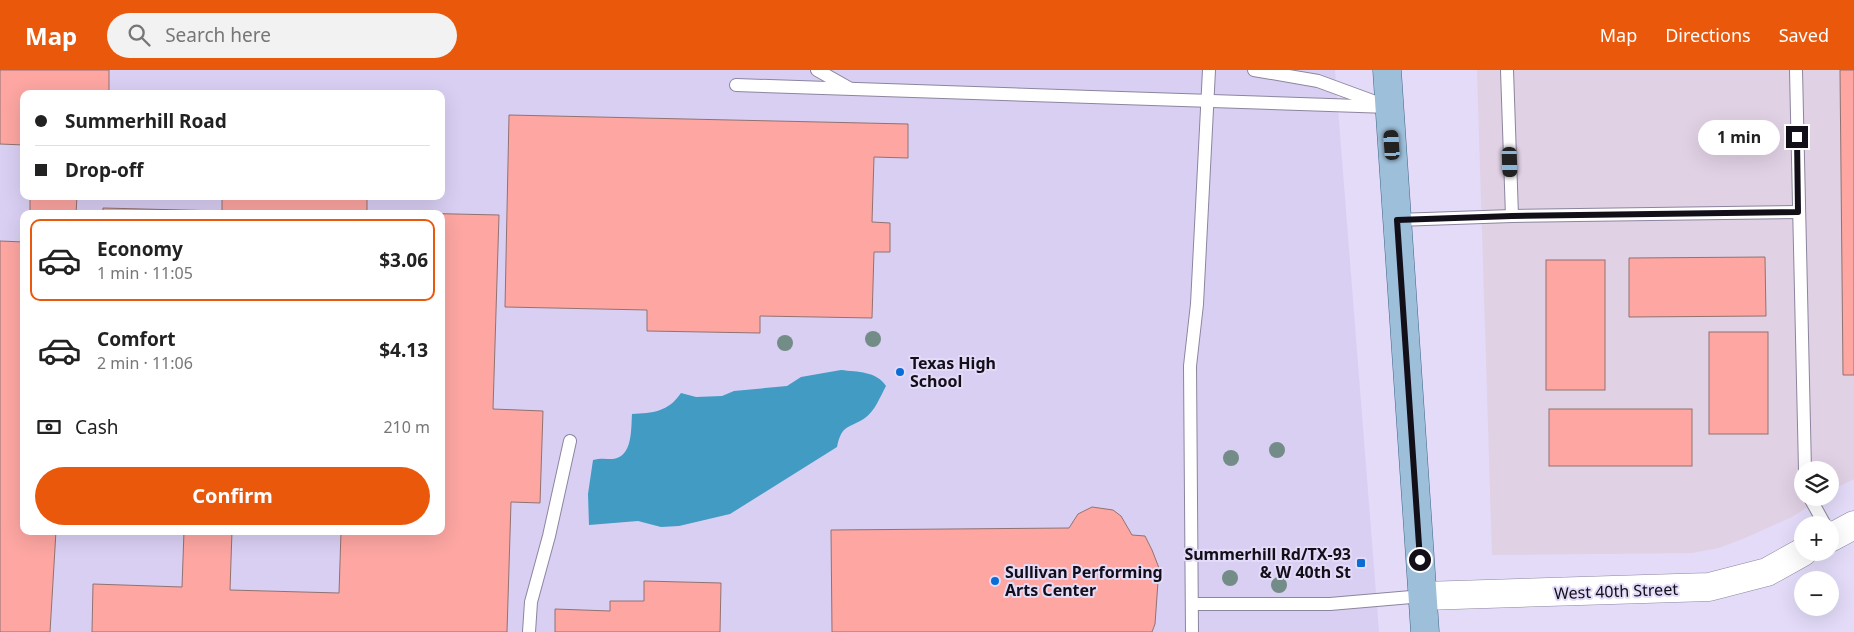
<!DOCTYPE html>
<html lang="en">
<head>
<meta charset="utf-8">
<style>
	:root { --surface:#fff; --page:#f2f2f2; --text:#222; --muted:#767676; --line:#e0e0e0; --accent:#ea580c }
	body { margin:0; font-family:"Noto Sans",sans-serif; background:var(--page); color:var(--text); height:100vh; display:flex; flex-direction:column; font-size:19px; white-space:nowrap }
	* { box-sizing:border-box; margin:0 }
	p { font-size:16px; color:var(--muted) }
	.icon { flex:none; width:28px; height:28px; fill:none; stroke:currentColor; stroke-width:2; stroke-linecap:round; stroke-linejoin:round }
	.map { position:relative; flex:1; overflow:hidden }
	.side { position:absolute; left:20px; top:140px; width:425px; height:325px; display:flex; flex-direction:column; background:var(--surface); border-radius:10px; box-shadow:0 5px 20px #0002 }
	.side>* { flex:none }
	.top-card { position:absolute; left:20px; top:20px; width:425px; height:110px; border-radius:10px; box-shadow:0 5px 20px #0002; display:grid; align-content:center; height:110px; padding:0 15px; background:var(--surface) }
	.fabs { position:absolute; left:1794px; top:391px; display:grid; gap:10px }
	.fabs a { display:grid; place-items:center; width:45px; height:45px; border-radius:50%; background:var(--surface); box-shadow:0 5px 20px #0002; font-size:25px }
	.end { position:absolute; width:22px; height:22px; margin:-11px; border:6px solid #120f19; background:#fff; box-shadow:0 0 0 2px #fff }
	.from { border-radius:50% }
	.bubble { position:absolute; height:35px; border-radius:18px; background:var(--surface); box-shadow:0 5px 20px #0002; font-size:16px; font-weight:700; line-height:35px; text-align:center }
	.car { position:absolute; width:15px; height:30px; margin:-15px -8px; border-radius:6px; box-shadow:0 0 4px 1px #0007; background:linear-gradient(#222 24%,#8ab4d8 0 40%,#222 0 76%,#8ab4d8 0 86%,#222 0) }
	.top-card b { display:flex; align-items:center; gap:18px; height:48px; font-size:19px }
	.top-card b+b { border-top:1px solid var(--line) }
	.top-card i { width:12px; height:12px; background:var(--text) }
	ul { padding:9px 0 0; list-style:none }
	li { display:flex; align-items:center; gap:15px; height:82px; margin:0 10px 8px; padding:0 5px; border:2px solid transparent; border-radius:10px }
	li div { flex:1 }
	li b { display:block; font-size:19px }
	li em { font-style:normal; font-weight:700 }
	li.on { border-color:var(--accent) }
	li>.icon { width:45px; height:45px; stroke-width:1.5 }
	.pay { display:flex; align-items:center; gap:12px; height:55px; padding:0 15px; font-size:19px }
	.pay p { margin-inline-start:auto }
	.action { display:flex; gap:10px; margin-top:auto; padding:10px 15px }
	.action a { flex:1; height:58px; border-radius:30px; background:var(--accent); color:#fff; font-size:20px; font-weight:700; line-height:58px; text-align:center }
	header { display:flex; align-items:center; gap:30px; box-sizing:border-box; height:70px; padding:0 25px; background:var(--accent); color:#fff }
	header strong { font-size:24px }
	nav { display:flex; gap:28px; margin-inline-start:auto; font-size:18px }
	.search { width:350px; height:45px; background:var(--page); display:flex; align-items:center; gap:12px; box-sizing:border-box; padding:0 18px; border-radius:28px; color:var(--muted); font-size:19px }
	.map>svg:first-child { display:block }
	.commercial { fill:#e0d1e4 }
	.built { fill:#d9cff3; fill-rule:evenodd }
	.water { fill:#419bc3 }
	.building { fill:#fda6a2; stroke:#927270 }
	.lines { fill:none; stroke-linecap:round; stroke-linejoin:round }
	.service-casing { stroke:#8c859f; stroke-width:14 }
	.tertiary-casing { stroke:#8c859f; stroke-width:29 }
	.primary-casing { stroke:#426587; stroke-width:29 }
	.service { stroke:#fff; stroke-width:12 }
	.tertiary { stroke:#fff; stroke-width:28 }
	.primary { stroke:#9dbfda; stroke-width:28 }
	.tree { fill:#748c87 }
	.route { stroke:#120f19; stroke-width:6 }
	.poi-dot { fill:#086dd5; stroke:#e3dbf8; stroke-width:2 }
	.labels { text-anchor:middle; stroke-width:4; stroke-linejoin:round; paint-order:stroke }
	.poi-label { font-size:16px; font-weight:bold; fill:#120f19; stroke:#e3dbf8; text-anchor:start }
	.street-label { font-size:16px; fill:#120f19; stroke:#e3dbf8 }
</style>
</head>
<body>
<header>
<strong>Map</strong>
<div class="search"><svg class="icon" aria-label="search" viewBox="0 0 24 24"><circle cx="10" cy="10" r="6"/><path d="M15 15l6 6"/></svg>Search here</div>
<nav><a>Map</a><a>Directions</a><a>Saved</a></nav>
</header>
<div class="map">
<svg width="1854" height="562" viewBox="0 0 1854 562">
	<rect width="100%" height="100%" fill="#e3dbf8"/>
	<path class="commercial" d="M1477 0H1854V409L1830 421V400H1802V428H1821L1792 447 1745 468 1719 478 1692 483 1492 485Z"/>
	<path class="built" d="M0 0H1335L1379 562H0ZM24 24H441V126H24ZM24 144H441V461H24Z"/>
	<path class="water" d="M841 300C858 302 876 301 886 316 880 327 875 341 865 348 848 359 842 354 837 377L730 444 679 456 661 457 638 451 589 455 588 424 593 390C600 388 606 389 613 389 633 387 631 358 632 344 653 343 668 342 681 323L696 327 722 326 734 321 787 316 801 307Z"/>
	<g class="building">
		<path d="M0 0H109V24H24V75L0 74Z"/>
		<path d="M1840 0H1854V305H1843Z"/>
		<path d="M509 45 908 54V88L874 87 872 152 890 153V182H874L872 248 760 246V263L647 261V240L505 237Z"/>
		<path d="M30 126H77L76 144H30Z"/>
		<path d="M222 126H367V142L499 145 493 339 543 341 540 433 511 432 507 562H92L93 514 182 517 184 461H232L230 520 339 523 341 462 297 461H441V144H103V138L222 141Z"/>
		<path d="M0 171 24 172V461H56L50 562H0Z"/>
		<path d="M1765 187 1766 246 1629 247V188Z"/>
		<rect x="1546" y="190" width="59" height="130"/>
		<rect x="1709" y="262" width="59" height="102"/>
		<rect x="1549" y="339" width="143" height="57"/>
		<path d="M1092 437 1113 440 1121 446 1132 465 1145 466 1152 480 1159 498 1155 554 1152 562H832L831 460 1069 458 1078 444Z"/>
		<path d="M644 511 721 513 720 562H555V539L610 541V531H644Z"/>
	</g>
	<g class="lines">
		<defs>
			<g id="service">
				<path d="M817 0 849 18"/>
				<path d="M1254 0 1318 11 1378 33"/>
				<path d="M1507 0 1512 146"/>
				<path d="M1796 0 1805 400"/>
				<path d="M736 15 1389 37"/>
				<path d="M1397 150 1512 146 1799 142"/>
				<path d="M1810 428 1825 455"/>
				<path d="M1192 534H1330L1423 526"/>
				<path d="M529 562 531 532 549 466 570 371"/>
				<path d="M1192 562 1190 296 1197 234 1209 0"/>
			</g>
			<g id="tertiary">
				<path d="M1830 468 1854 455"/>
				<path d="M1423 526 1709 517 1767 502 1803 482"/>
			</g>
			<path id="primary" d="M1387 0 1425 562"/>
		</defs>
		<use href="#service" class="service-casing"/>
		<use href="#tertiary" class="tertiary-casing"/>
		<use href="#primary" class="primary-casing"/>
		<use href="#service" class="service"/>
		<use href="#tertiary" class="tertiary"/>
		<use href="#primary" class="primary"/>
	</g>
	<g class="tree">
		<circle cx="873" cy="269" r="8"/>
		<circle cx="785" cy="273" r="8"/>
		<circle cx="1277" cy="380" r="8"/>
		<circle cx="1231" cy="388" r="8"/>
		<circle cx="1230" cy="508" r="8"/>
		<circle cx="1279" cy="515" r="8"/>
	</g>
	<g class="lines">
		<path class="route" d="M1420 490 1397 150 1512 146 1798 142 1797 67"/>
	</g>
	<g class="poi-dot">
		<circle cx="900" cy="302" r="5"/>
		<rect x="1356" y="488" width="10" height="10" rx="2.5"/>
		<circle cx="995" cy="511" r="5"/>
	</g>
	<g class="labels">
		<g class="poi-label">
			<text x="910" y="299">Texas High<tspan x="910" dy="18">School</tspan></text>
			<text x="1351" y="490" text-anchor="end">Summerhill Rd/TX-93<tspan x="1351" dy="18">&amp; W 40th St</tspan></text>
			<text x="1005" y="508">Sullivan Performing<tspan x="1005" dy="18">Arts Center</tspan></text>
		</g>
		<g class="street-label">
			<text transform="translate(1616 521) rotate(-2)" y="6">West 40th Street</text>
		</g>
	</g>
</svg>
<div class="fabs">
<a><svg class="icon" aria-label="layers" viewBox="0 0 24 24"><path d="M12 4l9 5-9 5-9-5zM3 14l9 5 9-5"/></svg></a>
<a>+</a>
<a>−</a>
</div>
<i class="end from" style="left:1420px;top:490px"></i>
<i class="end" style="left:1797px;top:67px"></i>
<div class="bubble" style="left:1698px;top:50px;width:82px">1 min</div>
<i class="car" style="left:1392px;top:75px;rotate:356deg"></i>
<i class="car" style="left:1510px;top:92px;rotate:178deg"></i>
<div class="top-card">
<b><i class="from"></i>Summerhill Road</b>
<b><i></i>Drop-off</b>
</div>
<section class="side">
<ul>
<li class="on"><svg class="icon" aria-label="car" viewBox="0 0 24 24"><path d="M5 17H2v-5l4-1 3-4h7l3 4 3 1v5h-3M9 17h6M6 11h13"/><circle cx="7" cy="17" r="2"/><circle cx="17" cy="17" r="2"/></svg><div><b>Economy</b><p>1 min · 11:05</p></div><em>$3.06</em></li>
<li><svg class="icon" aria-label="car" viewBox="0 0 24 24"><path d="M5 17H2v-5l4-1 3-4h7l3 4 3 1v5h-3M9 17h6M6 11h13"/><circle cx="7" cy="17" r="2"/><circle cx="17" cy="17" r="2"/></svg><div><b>Comfort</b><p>2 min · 11:06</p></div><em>$4.13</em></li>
</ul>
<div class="pay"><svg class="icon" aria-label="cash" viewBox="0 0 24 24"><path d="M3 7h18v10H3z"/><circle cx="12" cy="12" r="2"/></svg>Cash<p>210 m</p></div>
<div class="action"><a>Confirm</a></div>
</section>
</div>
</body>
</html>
